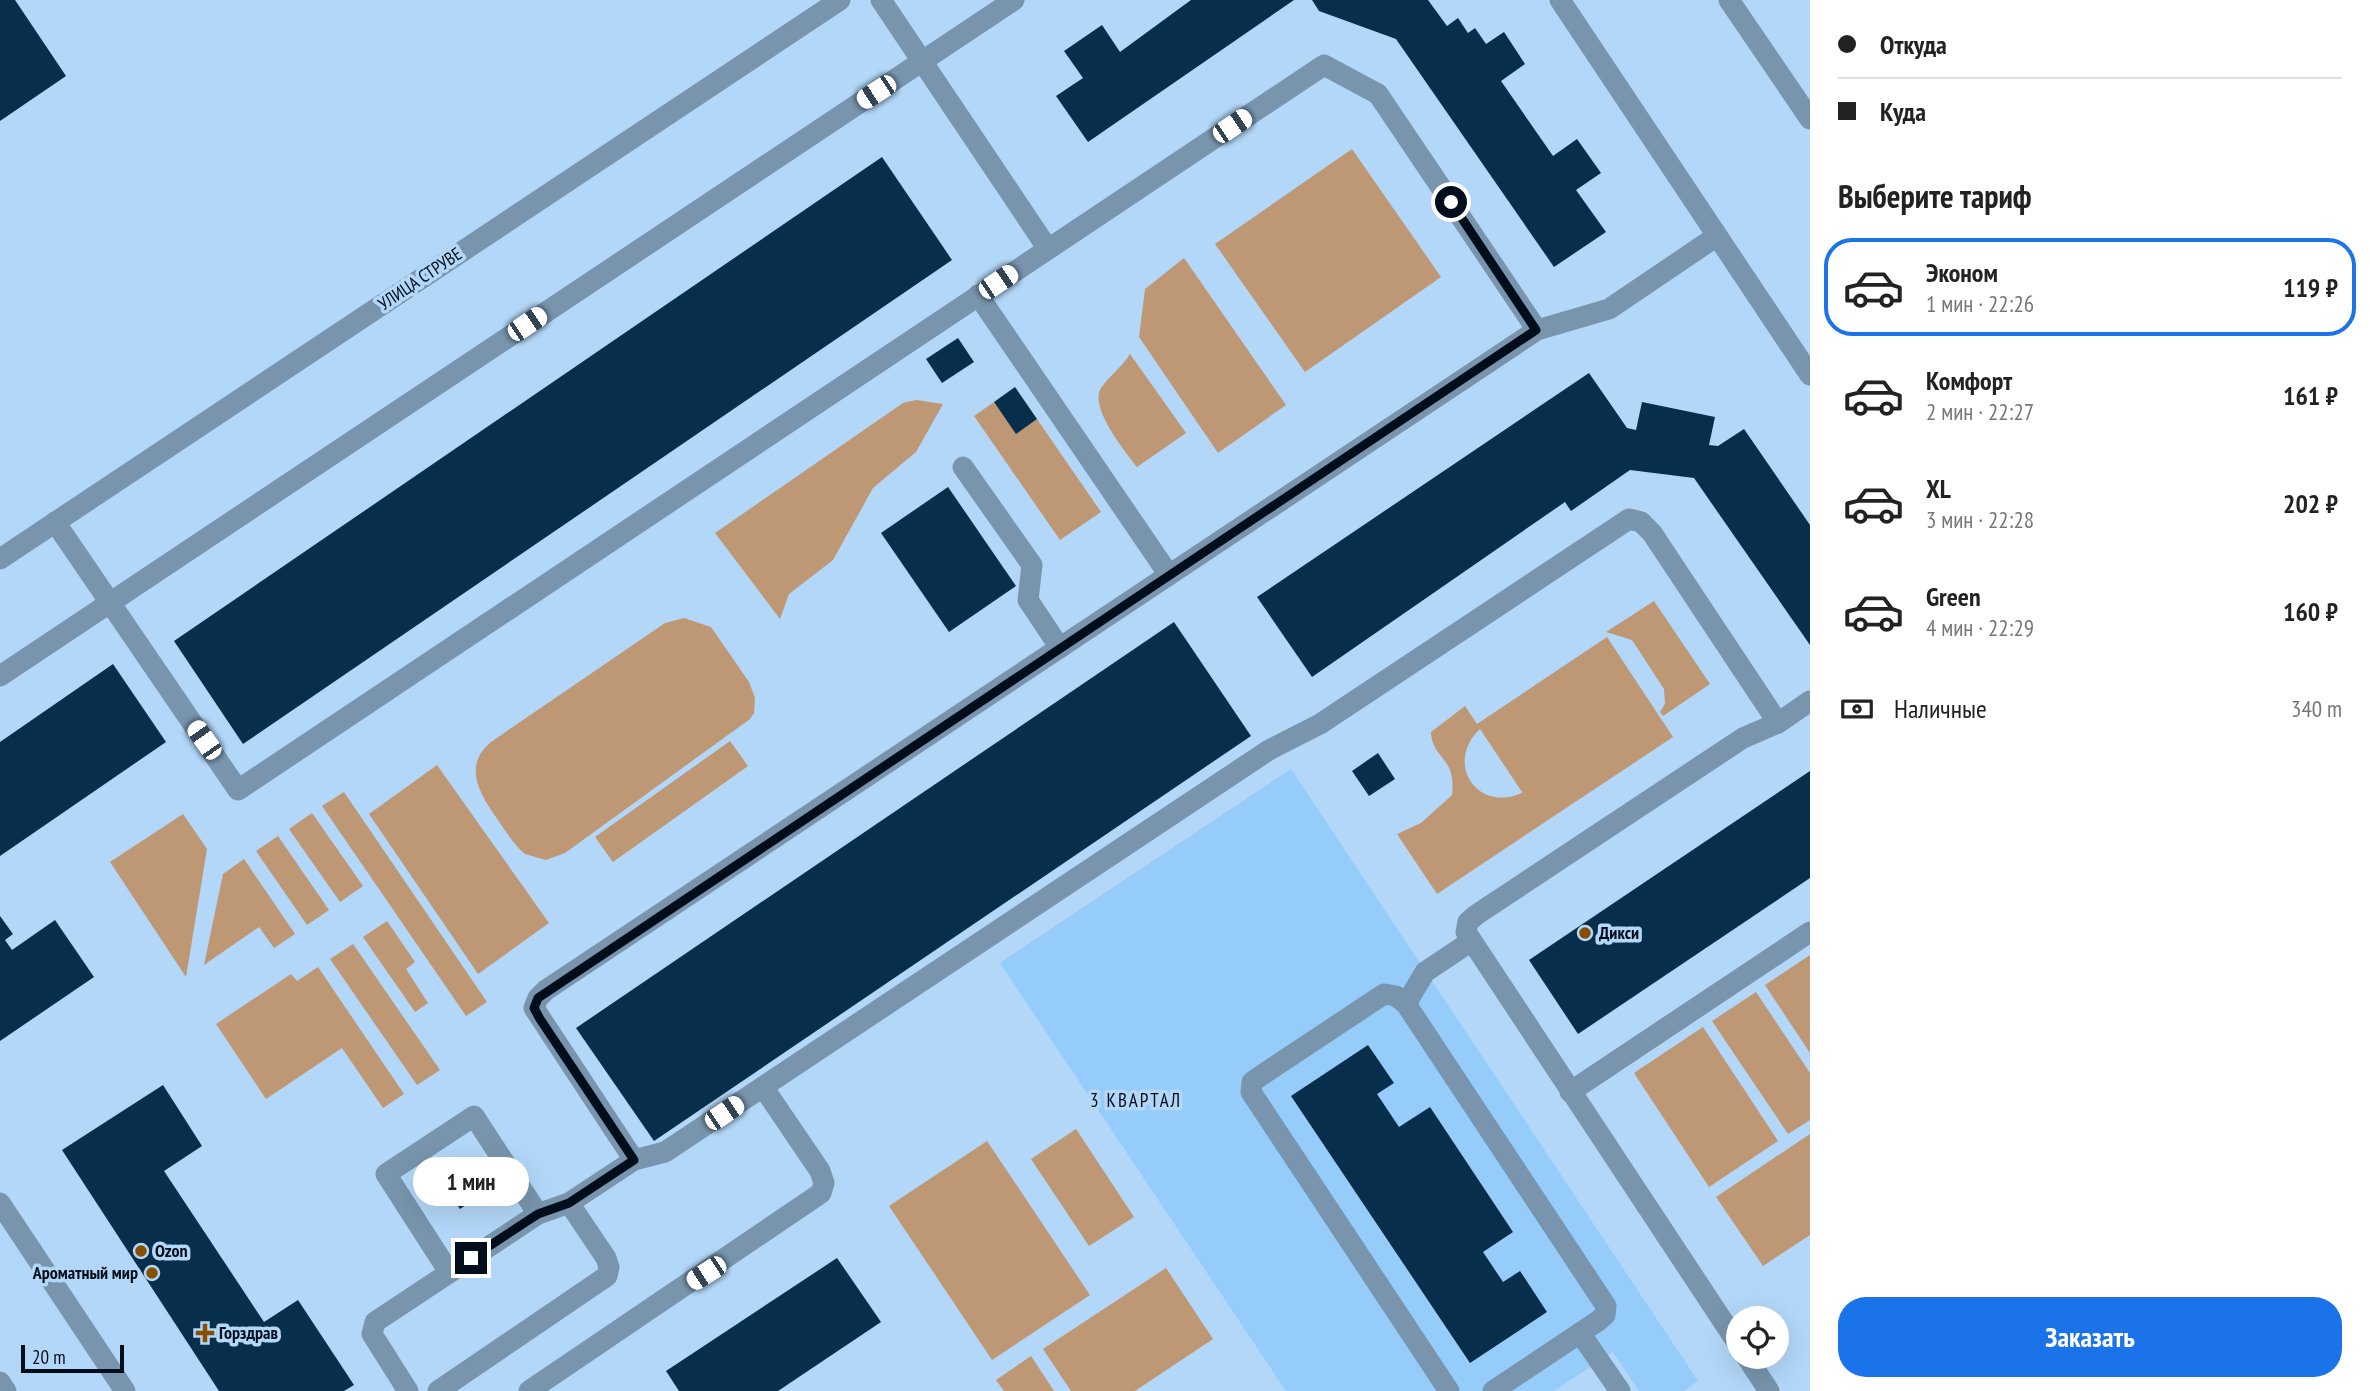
<!DOCTYPE html>
<html lang="ru">
<head>
<meta charset="utf-8">
<style>
	:root { --surface:#fff; --page:#f2f2f2; --text:#222; --muted:#767676; --line:#e0e0e0; --accent:#1a73e8 }
	body { margin:0; font-family:"PT Sans Narrow",sans-serif; background:var(--page); color:var(--text); height:100vh; display:flex; flex-direction:column; font-size:26px; white-space:nowrap }
	* { box-sizing:border-box; margin:0 }
	p { font-size:23px; color:var(--muted) }
	.icon { flex:none; width:38px; height:38px; fill:none; stroke:currentColor; stroke-width:2; stroke-linecap:round; stroke-linejoin:round }
	.map { position:relative; flex:1; overflow:hidden }
	.sheet { display:flex; flex-direction:column; background:var(--surface); width:560px }
	.sheet>* { flex:none }
	.top-card { display:grid; align-content:center; height:154px; padding:0 28px; background:var(--surface) }
	.buttons { position:absolute; left:1726px; top:1306px; display:grid; gap:14px }
	.buttons a { display:grid; place-items:center; width:63px; height:63px; border-radius:50%; background:var(--surface); box-shadow:0 7px 28px #0002; font-size:35px }
	.scale { position:absolute; left:21px; bottom:18px; width:103px; box-sizing:border-box; padding-left:7px; border:4px solid #000e1c; border-top:0; font-size:19px; line-height:24px; white-space:nowrap; color:#000e1c; -webkit-text-stroke:5px #b2d7f8; paint-order:stroke }
	.end { position:absolute; width:32px; height:32px; margin:-16px; border:9px solid #000e1c; background:#fff; box-shadow:0 0 0 4px #fff }
	.from { border-radius:50% }
	.bubble { position:absolute; height:49px; border-radius:24px; background:var(--surface); box-shadow:0 7px 28px #0002; font-size:23px; font-weight:700; line-height:49px; text-align:center }
	.car { position:absolute; width:21px; height:42px; margin:-21px -10px; border-radius:9px; box-shadow:0 0 5px 2px #0007; background:linear-gradient(#fff 24%,#345 0 40%,#fff 0 76%,#345 0 86%,#fff 0) }
	.top-card b { display:flex; align-items:center; gap:24px; height:66px; font-size:26px }
	.top-card b+b { border-top:2px solid var(--line) }
	.top-card i { width:18px; height:18px; background:var(--text) }
	ul { padding:0; list-style:none }
	li { display:flex; align-items:center; gap:21px; height:98px; margin:0 14px 10px; padding:0 14px; border:4px solid transparent; border-radius:28px }
	li div { flex:1 }
	li b { display:block; font-size:26px }
	li em { font-style:normal; font-weight:700 }
	li.current { border-color:var(--accent) }
	li>.icon { width:63px; height:63px; stroke-width:1.5 }
	h2 { padding:0 28px; font-size:32px; line-height:84px }
	.pay { display:flex; align-items:center; gap:18px; height:77px; padding:0 28px; font-size:26px }
	.pay p { margin-inline-start:auto }
	.button { display:flex; gap:14px; margin-top:auto; padding:14px 28px }
	.button a { flex:1; height:80px; border-radius:28px; background:var(--accent); color:#fff; font-size:28px; font-weight:700; line-height:80px; text-align:center }
	main { display:flex; flex:1; min-height:0 }
	.map>svg:first-child { display:block }
	.built { fill:#96ccfa }
	.green { fill:#be9874; fill-rule:evenodd }
	.building { fill:#072e4a }
	.lines { fill:none; stroke-linecap:round; stroke-linejoin:round }
	.minor { stroke:#7895ad; stroke-width:21 }
	.route { stroke:#000e1c; stroke-width:9 }
	.poi-dot { fill:#874f01; stroke:#b2d7f8; stroke-width:2.5 }
	.labels { text-anchor:middle; stroke-width:7; stroke-linejoin:round; paint-order:stroke }
	.street-label { font-size:18px; fill:#000e1c; stroke:#b2d7f8 }
	.poi-label { font-size:18px; font-weight:bold; fill:#000e1c; stroke:#b2d7f8; text-anchor:start }
	.neighbourhood-label { font-size:19px; letter-spacing:2px; fill:#000e1c; stroke:#b2d7f8 }
</style>
</head>
<body>
<main>
<div class="map">
<svg width="1810" height="1391" viewBox="0 0 1810 1391">
	<rect width="100%" height="100%" fill="#b2d7f8"/>
	<path class="built" d="M1291 769 1698 1381 1684 1391H1639L1613 1352 1554 1391H1286L1000 963Z"/>
	<g class="green">
		<path d="M1352 149 1441 277 1305 372 1215 244Z"/>
		<path d="M1184 258 1286 405 1218 453 1139 337 1145 289Z"/>
		<path d="M1130 354 1186 433 1137 467C1125 451 1089 408 1101 388 1109 376 1122 367 1130 354Z"/>
		<path d="M916 400 943 404 916 452 873 488 833 560 789 594 780 619 715 533 903 403Z"/>
		<path d="M994 402 1016 433 1037 419 1101 512 1060 540 974 416Z"/>
		<path d="M1654 601 1710 684 1663 716 1660 712 1665 704 1664 689 1632 640 1606 632Z"/>
		<path d="M684 618 711 627 749 682 755 698 754 713 750 719 565 853 546 860 525 854C514 845 506 832 498 820 480 795 462 766 491 742L665 623Z"/>
		<path d="M1607 637 1673 737 1437 894 1397 834 1421 823 1452 795C1457 757 1432 759 1431 732L1465 706 1477 724ZM1480 729 1522 792V793C1477 813 1444 763 1480 729Z"/>
		<path d="M730 741 748 766 613 862 595 837Z"/>
		<path d="M437 765 549 923 478 974 369 814Z"/>
		<path d="M344 792 487 1002 466 1016 322 806Z"/>
		<path d="M312 813 363 886 340 902 289 829Z"/>
		<path d="M183 814 207 849 186 977 110 862Z"/>
		<path d="M278 836 329 910 307 925 256 851Z"/>
		<path d="M244 859 295 934 274 948 259 927 204 965 223 874Z"/>
		<path d="M387 921 415 962 406 969 428 1003 415 1012 363 937Z"/>
		<path d="M353 944 440 1070 417 1085 330 959Z"/>
		<path d="M1810 955V1053L1765 985Z"/>
		<path d="M318 967 404 1094 383 1108 342 1048 266 1099 216 1024 291 974 297 981Z"/>
		<path d="M1756 992 1810 1073V1120L1788 1134 1712 1021Z"/>
		<path d="M1703 1027 1778 1141 1709 1187 1634 1073Z"/>
		<path d="M1076 1129 1134 1217 1089 1246 1031 1159Z"/>
		<path d="M1810 1134V1235L1763 1266 1716 1197Z"/>
		<path d="M987 1141 1090 1295 992 1360 889 1206Z"/>
		<path d="M1166 1268 1213 1339 1135 1391H1071L1043 1349Z"/>
		<path d="M1031 1356 1054 1391H1004L996 1380Z"/>
	</g>
	<g class="building">
		<path d="M0 0H15L66 76 0 121Z"/>
		<path d="M1191 0H1294L1088 142 1056 96 1083 78 1064 51 1102 25 1120 52Z"/>
		<path d="M1312 0H1428L1447 26 1458 18 1468 33 1475 28 1486 44 1504 32 1525 64 1501 81 1553 156 1577 139 1601 173 1576 190 1606 232 1554 267 1396 39 1319 11Z"/>
		<path d="M882 157 952 260 243 744 174 641Z"/>
		<path d="M958 338 974 362 942 383 926 359Z"/>
		<path d="M1589 373 1627 428 1636 430 1642 402 1715 417 1709 445 1718 446 1744 429 1810 525V645L1694 478 1630 470 1571 511 1565 502 1312 677 1257 597Z"/>
		<path d="M1015 387 1037 419 1016 434 994 402Z"/>
		<path d="M948 487 1016 586 949 632 881 533Z"/>
		<path d="M1174 622 1251 736 654 1141 576 1028Z"/>
		<path d="M113 664 166 742 0 856V742Z"/>
		<path d="M1378 753 1395 779 1369 796 1352 771Z"/>
		<path d="M1810 771V878L1578 1034 1529 960Z"/>
		<path d="M0 916 13 934 5 940 12 950 55 920 94 977 0 1041Z"/>
		<path d="M1368 1045 1394 1083 1377 1094 1399 1127 1430 1107 1513 1232 1483 1252 1503 1282 1520 1271 1547 1312 1470 1363 1291 1096Z"/>
		<path d="M163 1085 202 1146 164 1171 264 1322 298 1300 354 1385 344 1391H219L62 1150Z"/>
		<path d="M468 1161 488 1190 460 1209 440 1180Z"/>
		<path d="M837 1258 881 1322 778 1391H679L666 1371Z"/>
	</g>
	<g class="lines">
		<g class="minor">
			<path d="M881 0 1048 249"/>
			<path d="M1560 0 1810 375"/>
			<path d="M1729 0 1810 119"/>
			<path d="M978 295 1169 575"/>
			<path d="M963 467 1032 565 1028 600 1060 648"/>
			<path d="M55 522 238 790 1324 65 1378 94 1537 330"/>
			<path d="M0 559 840 0"/>
			<path d="M0 676 1014 0"/>
			<path d="M1406 1004 1425 972 1470 942"/>
			<path d="M1570 1092 1810 932"/>
			<path d="M634 1160 534 1008 538 998 546 990 1537 330 1609 309 1717 236"/>
			<path d="M0 1203 125 1391"/>
			<path d="M449 1272 386 1174 474 1116 538 1214"/>
			<path d="M1580 1333 1620 1391"/>
			<path d="M1738 1344 1466 932 1468 922 1476 915 1743 738 1778 723"/>
			<path d="M1746 1356 1769 1391"/>
			<path d="M0 1382 6 1391"/>
			<path d="M408 1391 372 1334 375 1322 538 1214 569 1203"/>
			<path d="M438 1391 607 1276 609 1267 606 1258 569 1203 634 1160 665 1152 1269 750 1320 724 1629 519 1641 522 1652 533 1778 723 1810 701"/>
			<path d="M529 1391 821 1193 824 1183 820 1171 763 1087"/>
			<path d="M1449 1391 1251 1092 1252 1082 1259 1077 1384 994 1396 996 1406 1004 1606 1306 1605 1315 1598 1321 1493 1391"/>
		</g>
	</g>
	<g class="lines">
		<path class="route" d="M471 1258 538 1214 569 1203 634 1160 540 1019 534 1008 538 998 1536 330 1451 202"/>
	</g>
	<g class="poi-dot">
		<circle cx="1585" cy="933" r="7"/>
		<circle cx="141" cy="1251" r="7"/>
		<circle cx="152" cy="1273" r="7"/>
		<path d="M201.5 1322.5h7v7h7v7h-7v7h-7v-7h-7v-7h7z"/>
	</g>
	<g class="labels">
		<g class="street-label">
			<text transform="translate(420 279) rotate(-34)" y="6">УЛИЦА СТРУВЕ</text>
		</g>
		<g class="poi-label">
			<text x="1599" y="939">Дикси</text>
			<text x="155" y="1257">Ozon</text>
			<text x="138" y="1279" text-anchor="end">Ароматный мир</text>
			<text x="219" y="1339">Горздрав</text>
		</g>
		<g class="neighbourhood-label">
			<text x="1136" y="1107">3 КВАРТАЛ</text>
		</g>
	</g>
</svg>
<div class="buttons">
<a><svg class="icon" aria-label="locate" viewBox="0 0 24 24"><circle cx="12" cy="12" r="6"/><path d="M12 2v4M12 18v4M2 12h4M18 12h4"/></svg></a>
</div>
<div class="scale">20 m</div>
<i class="end from" style="left:1451px;top:202px"></i>
<i class="end" style="left:471px;top:1258px"></i>
<div class="bubble" style="left:413px;top:1157px;width:116px">1 мин</div>
<i class="car" style="left:876px;top:92px;rotate:237deg"></i>
<i class="car" style="left:1232px;top:126px;rotate:56deg"></i>
<i class="car" style="left:998px;top:282px;rotate:56deg"></i>
<i class="car" style="left:527px;top:324px;rotate:56deg"></i>
<i class="car" style="left:204px;top:740px;rotate:325deg"></i>
<i class="car" style="left:724px;top:1113px;rotate:56deg"></i>
<i class="car" style="left:706px;top:1273px;rotate:237deg"></i>
</div>
<section class="sheet">
<div class="top-card">
<b><i class="from"></i>Откуда</b>
<b><i></i>Куда</b>
</div>
<h2>Выберите тариф</h2>
<ul>
<li class="current"><svg class="icon" aria-label="car" viewBox="0 0 24 24"><path d="M5 17H2v-5l4-1 3-4h7l3 4 3 1v5h-3M9 17h6M6 11h13"/><circle cx="7" cy="17" r="2"/><circle cx="17" cy="17" r="2"/></svg><div><b>Эконом</b><p>1 мин · 22:26</p></div><em>119 ₽</em></li>
<li><svg class="icon" aria-label="car" viewBox="0 0 24 24"><path d="M5 17H2v-5l4-1 3-4h7l3 4 3 1v5h-3M9 17h6M6 11h13"/><circle cx="7" cy="17" r="2"/><circle cx="17" cy="17" r="2"/></svg><div><b>Комфорт</b><p>2 мин · 22:27</p></div><em>161 ₽</em></li>
<li><svg class="icon" aria-label="car" viewBox="0 0 24 24"><path d="M5 17H2v-5l4-1 3-4h7l3 4 3 1v5h-3M9 17h6M6 11h13"/><circle cx="7" cy="17" r="2"/><circle cx="17" cy="17" r="2"/></svg><div><b>XL</b><p>3 мин · 22:28</p></div><em>202 ₽</em></li>
<li><svg class="icon" aria-label="car" viewBox="0 0 24 24"><path d="M5 17H2v-5l4-1 3-4h7l3 4 3 1v5h-3M9 17h6M6 11h13"/><circle cx="7" cy="17" r="2"/><circle cx="17" cy="17" r="2"/></svg><div><b>Green</b><p>4 мин · 22:29</p></div><em>160 ₽</em></li>
</ul>
<div class="pay"><svg class="icon" aria-label="cash" viewBox="0 0 24 24"><path d="M3 7h18v10H3z"/><circle cx="12" cy="12" r="2"/></svg>Наличные<p>340 m</p></div>
<div class="button"><a>Заказать</a></div>
</section>
</main>
</body>
</html>
